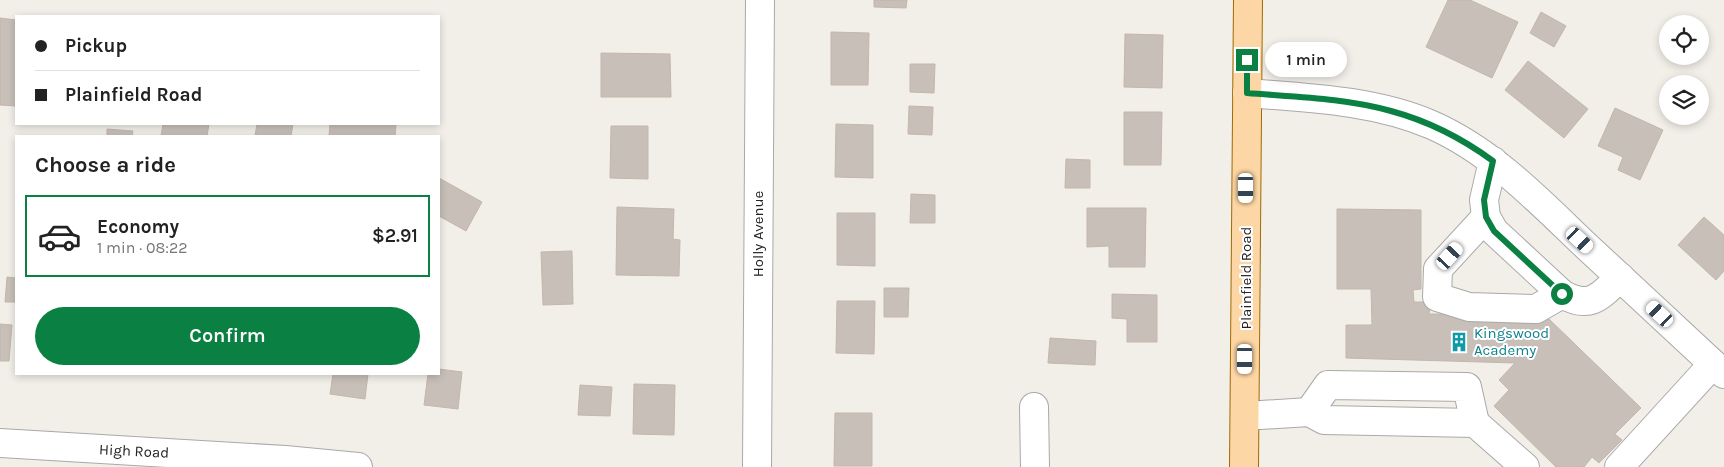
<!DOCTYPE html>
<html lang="en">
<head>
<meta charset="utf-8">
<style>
	:root { --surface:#fff; --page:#f6f6f6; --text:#222; --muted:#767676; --line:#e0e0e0; --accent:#0b8043 }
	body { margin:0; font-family:Karla,sans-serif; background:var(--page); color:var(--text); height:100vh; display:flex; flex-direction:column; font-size:19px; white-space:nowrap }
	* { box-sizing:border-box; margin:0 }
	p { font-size:16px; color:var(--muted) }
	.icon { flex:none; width:28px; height:28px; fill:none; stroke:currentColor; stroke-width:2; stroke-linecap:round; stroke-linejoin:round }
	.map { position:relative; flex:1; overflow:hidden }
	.sheet { position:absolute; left:15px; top:135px; width:425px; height:240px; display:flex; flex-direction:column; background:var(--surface); border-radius:0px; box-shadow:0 2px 8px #0003 }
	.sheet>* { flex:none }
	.banner { position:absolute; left:15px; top:15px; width:425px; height:110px; border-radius:0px; box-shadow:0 2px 8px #0003; display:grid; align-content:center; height:110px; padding:0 20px; background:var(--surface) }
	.tools { position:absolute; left:1659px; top:15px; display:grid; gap:10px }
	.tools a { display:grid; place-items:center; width:50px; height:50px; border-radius:50%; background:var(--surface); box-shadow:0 2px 8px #0003; font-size:25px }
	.end { position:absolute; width:22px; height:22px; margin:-11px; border:6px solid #0b8043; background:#fff; box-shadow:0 0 0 2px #fff }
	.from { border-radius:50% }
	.bubble { position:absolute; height:35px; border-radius:18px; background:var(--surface); box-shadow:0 2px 8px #0003; font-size:16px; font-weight:600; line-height:35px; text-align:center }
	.car { position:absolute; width:15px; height:30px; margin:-15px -8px; border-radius:6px; box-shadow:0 0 4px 1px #0007; background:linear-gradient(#fff 24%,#345 0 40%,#fff 0 76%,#345 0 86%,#fff 0) }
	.banner b { display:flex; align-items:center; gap:18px; height:48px; font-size:19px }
	.banner b+b { border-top:1px solid var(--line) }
	.banner i { width:12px; height:12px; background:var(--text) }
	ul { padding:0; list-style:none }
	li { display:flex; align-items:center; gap:15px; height:82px; margin:0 10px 8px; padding:0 10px; border:2px solid transparent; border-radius:0px }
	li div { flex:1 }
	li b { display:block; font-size:19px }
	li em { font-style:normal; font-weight:600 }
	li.on { border-color:var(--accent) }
	li>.icon { width:45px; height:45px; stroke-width:1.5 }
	h2 { padding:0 20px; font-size:22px; line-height:60px }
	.button { display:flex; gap:10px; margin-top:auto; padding:10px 20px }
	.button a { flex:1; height:58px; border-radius:30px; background:var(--accent); color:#fff; font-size:20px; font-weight:600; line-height:58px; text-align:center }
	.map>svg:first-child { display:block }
	.building { fill:#c7bfb8; stroke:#c4b6ab }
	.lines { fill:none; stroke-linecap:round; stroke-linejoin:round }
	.minor-casing { stroke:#a9a9a9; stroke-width:30 }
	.major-casing { stroke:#a06b00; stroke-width:30 }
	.minor { stroke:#fff; stroke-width:28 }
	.major { stroke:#fcd6a4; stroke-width:28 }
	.route { stroke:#0b8043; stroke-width:6 }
	.labels { text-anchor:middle; stroke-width:4; stroke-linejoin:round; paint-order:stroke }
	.street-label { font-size:15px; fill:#222; stroke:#fff }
	.culture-label { font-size:15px; fill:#0d838f; stroke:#fff; text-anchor:start }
</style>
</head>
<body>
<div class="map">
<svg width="1724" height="467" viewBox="0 0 1724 467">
	<rect width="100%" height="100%" fill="#f2efe9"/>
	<g class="building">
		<path d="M874 0H907L906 8 874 7Z"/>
		<path d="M1448 0H1470L1518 22 1492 78 1426 47Z"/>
		<path d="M1541 12 1566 26 1554 47 1530 33Z"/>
		<path d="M0 18 16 20V106L0 105Z"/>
		<path d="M831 32 869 33 868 85H831Z"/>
		<path d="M1125 34 1163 35 1162 88 1124 87Z"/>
		<path d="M601 53 670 54 671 97H601Z"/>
		<path d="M1528 61 1588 109 1564 138 1505 90Z"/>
		<path d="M910 64H935L934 93 910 92Z"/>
		<path d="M909 106 933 107 932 135 908 134Z"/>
		<path d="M1615 108 1663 130 1640 180 1618 170 1623 157 1598 146Z"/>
		<path d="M1124 112H1162L1161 165H1124Z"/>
		<path d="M163 124H209L207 136H161Z"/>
		<path d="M257 124H293L291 136H255Z"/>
		<path d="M330 124H396L395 136H329Z"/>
		<path d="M836 124 873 125V178L835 177Z"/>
		<path d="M611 126H648V179L610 178Z"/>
		<path d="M107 129 133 131 132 136H107Z"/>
		<path d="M1066 159 1090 160V188H1065Z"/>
		<path d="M439 178 482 202 466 231 439 216Z"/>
		<path d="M911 194 935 195V223H910Z"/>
		<path d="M617 207 674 209 673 239 680 240 679 276 616 275Z"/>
		<path d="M1087 208H1146L1145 267H1109V246L1087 247Z"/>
		<path d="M1337 209 1421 210V289L1413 290 1414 302H1431L1429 314H1511L1512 320 1549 319 1641 408 1615 434 1622 440 1599 463 1592 457 1584 467H1556L1494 406 1509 390 1499 380 1515 363 1346 358V325H1372L1371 289H1337Z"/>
		<path d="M837 213H875V266L837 265Z"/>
		<path d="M1704 217 1724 235V271L1716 280 1678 245Z"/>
		<path d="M572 251 573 304 543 305 541 252Z"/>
		<path d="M7 277 16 278V302H5Z"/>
		<path d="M884 288H909L908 317H884Z"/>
		<path d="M1112 294 1157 295V342H1127V319L1112 318Z"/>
		<path d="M837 301H875L874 354 836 353Z"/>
		<path d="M0 324 12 325 9 361H0Z"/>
		<path d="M1050 338 1096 341 1095 365 1048 363Z"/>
		<path d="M439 369 462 372 458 409 424 405 428 374H439Z"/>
		<path d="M333 374H368L365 399 330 394Z"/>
		<path d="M634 384 675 385 674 435 633 434Z"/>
		<path d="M580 385 612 387 610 416 578 415Z"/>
		<path d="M835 413H872V466H834Z"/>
	</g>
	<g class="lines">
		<defs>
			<g id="minor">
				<path d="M1247 93C1309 98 1374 100 1432 125 1491 151 1537 199 1583 243 1630 287 1677 330 1724 374"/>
				<path d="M1493 161 1484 200 1486 217 1494 231 1562 294C1590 310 1600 297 1620 277"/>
				<path d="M1486 217 1438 269 1437 297 1469 307 1536 309 1562 294"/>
				<path d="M1034 407 1035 467"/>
				<path d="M1309 412 1328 385 1467 387 1475 423"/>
				<path d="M1245 416 1309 412 1324 420 1475 423 1525 467"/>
				<path d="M0 443 285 460 358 467"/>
				<path d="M757 467 760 0"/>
				<path d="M1619 467 1713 364"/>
			</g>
			<path id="major" d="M1244 467 1248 0"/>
		</defs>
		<use href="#minor" class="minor-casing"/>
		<use href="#major" class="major-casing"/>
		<use href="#minor" class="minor"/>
		<use href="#major" class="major"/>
	</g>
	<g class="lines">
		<path class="route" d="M1247 60V93C1295 97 1345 98 1391 111 1428 121 1463 139 1493 161L1484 200 1486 217 1494 231 1562 294"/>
	</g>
	<defs>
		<symbol id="building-bare" viewBox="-9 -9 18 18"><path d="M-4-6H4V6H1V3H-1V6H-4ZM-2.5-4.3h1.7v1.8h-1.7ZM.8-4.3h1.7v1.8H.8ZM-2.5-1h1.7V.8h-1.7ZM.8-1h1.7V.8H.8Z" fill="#0f9aa8" stroke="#fff" stroke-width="2.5" paint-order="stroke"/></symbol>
	</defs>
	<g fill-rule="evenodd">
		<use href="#building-bare" x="1445" y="328" width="28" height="28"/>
	</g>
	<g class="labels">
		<g class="street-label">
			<text transform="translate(758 234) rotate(-90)" y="5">Holly Avenue</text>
			<text transform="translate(1246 278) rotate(-90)" y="5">Plainfield Road</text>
			<text transform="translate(134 451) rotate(3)" y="5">High Road</text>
		</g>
		<g class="culture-label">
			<text x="1474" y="338">Kingswood<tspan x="1474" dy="17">Academy</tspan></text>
		</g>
	</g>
</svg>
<div class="tools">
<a><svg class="icon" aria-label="locate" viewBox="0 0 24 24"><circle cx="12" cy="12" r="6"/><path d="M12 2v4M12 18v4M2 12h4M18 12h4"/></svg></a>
<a><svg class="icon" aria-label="layers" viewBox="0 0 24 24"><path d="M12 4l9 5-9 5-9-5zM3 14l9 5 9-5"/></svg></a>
</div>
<i class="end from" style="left:1562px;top:294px"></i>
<i class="end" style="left:1247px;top:60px"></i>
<div class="bubble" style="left:1265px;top:42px;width:82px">1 min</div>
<i class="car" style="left:1246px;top:188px;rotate:180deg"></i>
<i class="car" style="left:1580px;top:240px;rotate:133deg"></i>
<i class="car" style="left:1450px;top:256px;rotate:42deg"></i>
<i class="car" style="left:1660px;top:314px;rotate:313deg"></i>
<i class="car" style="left:1245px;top:359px;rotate:180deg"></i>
<div class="banner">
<b><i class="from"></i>Pickup</b>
<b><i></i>Plainfield Road</b>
</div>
<section class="sheet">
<h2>Choose a ride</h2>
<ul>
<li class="on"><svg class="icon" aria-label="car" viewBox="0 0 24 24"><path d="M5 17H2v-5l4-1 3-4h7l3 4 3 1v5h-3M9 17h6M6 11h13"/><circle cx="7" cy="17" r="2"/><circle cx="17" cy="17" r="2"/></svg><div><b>Economy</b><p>1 min · 08:22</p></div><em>$2.91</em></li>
</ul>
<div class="button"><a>Confirm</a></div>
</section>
</div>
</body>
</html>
